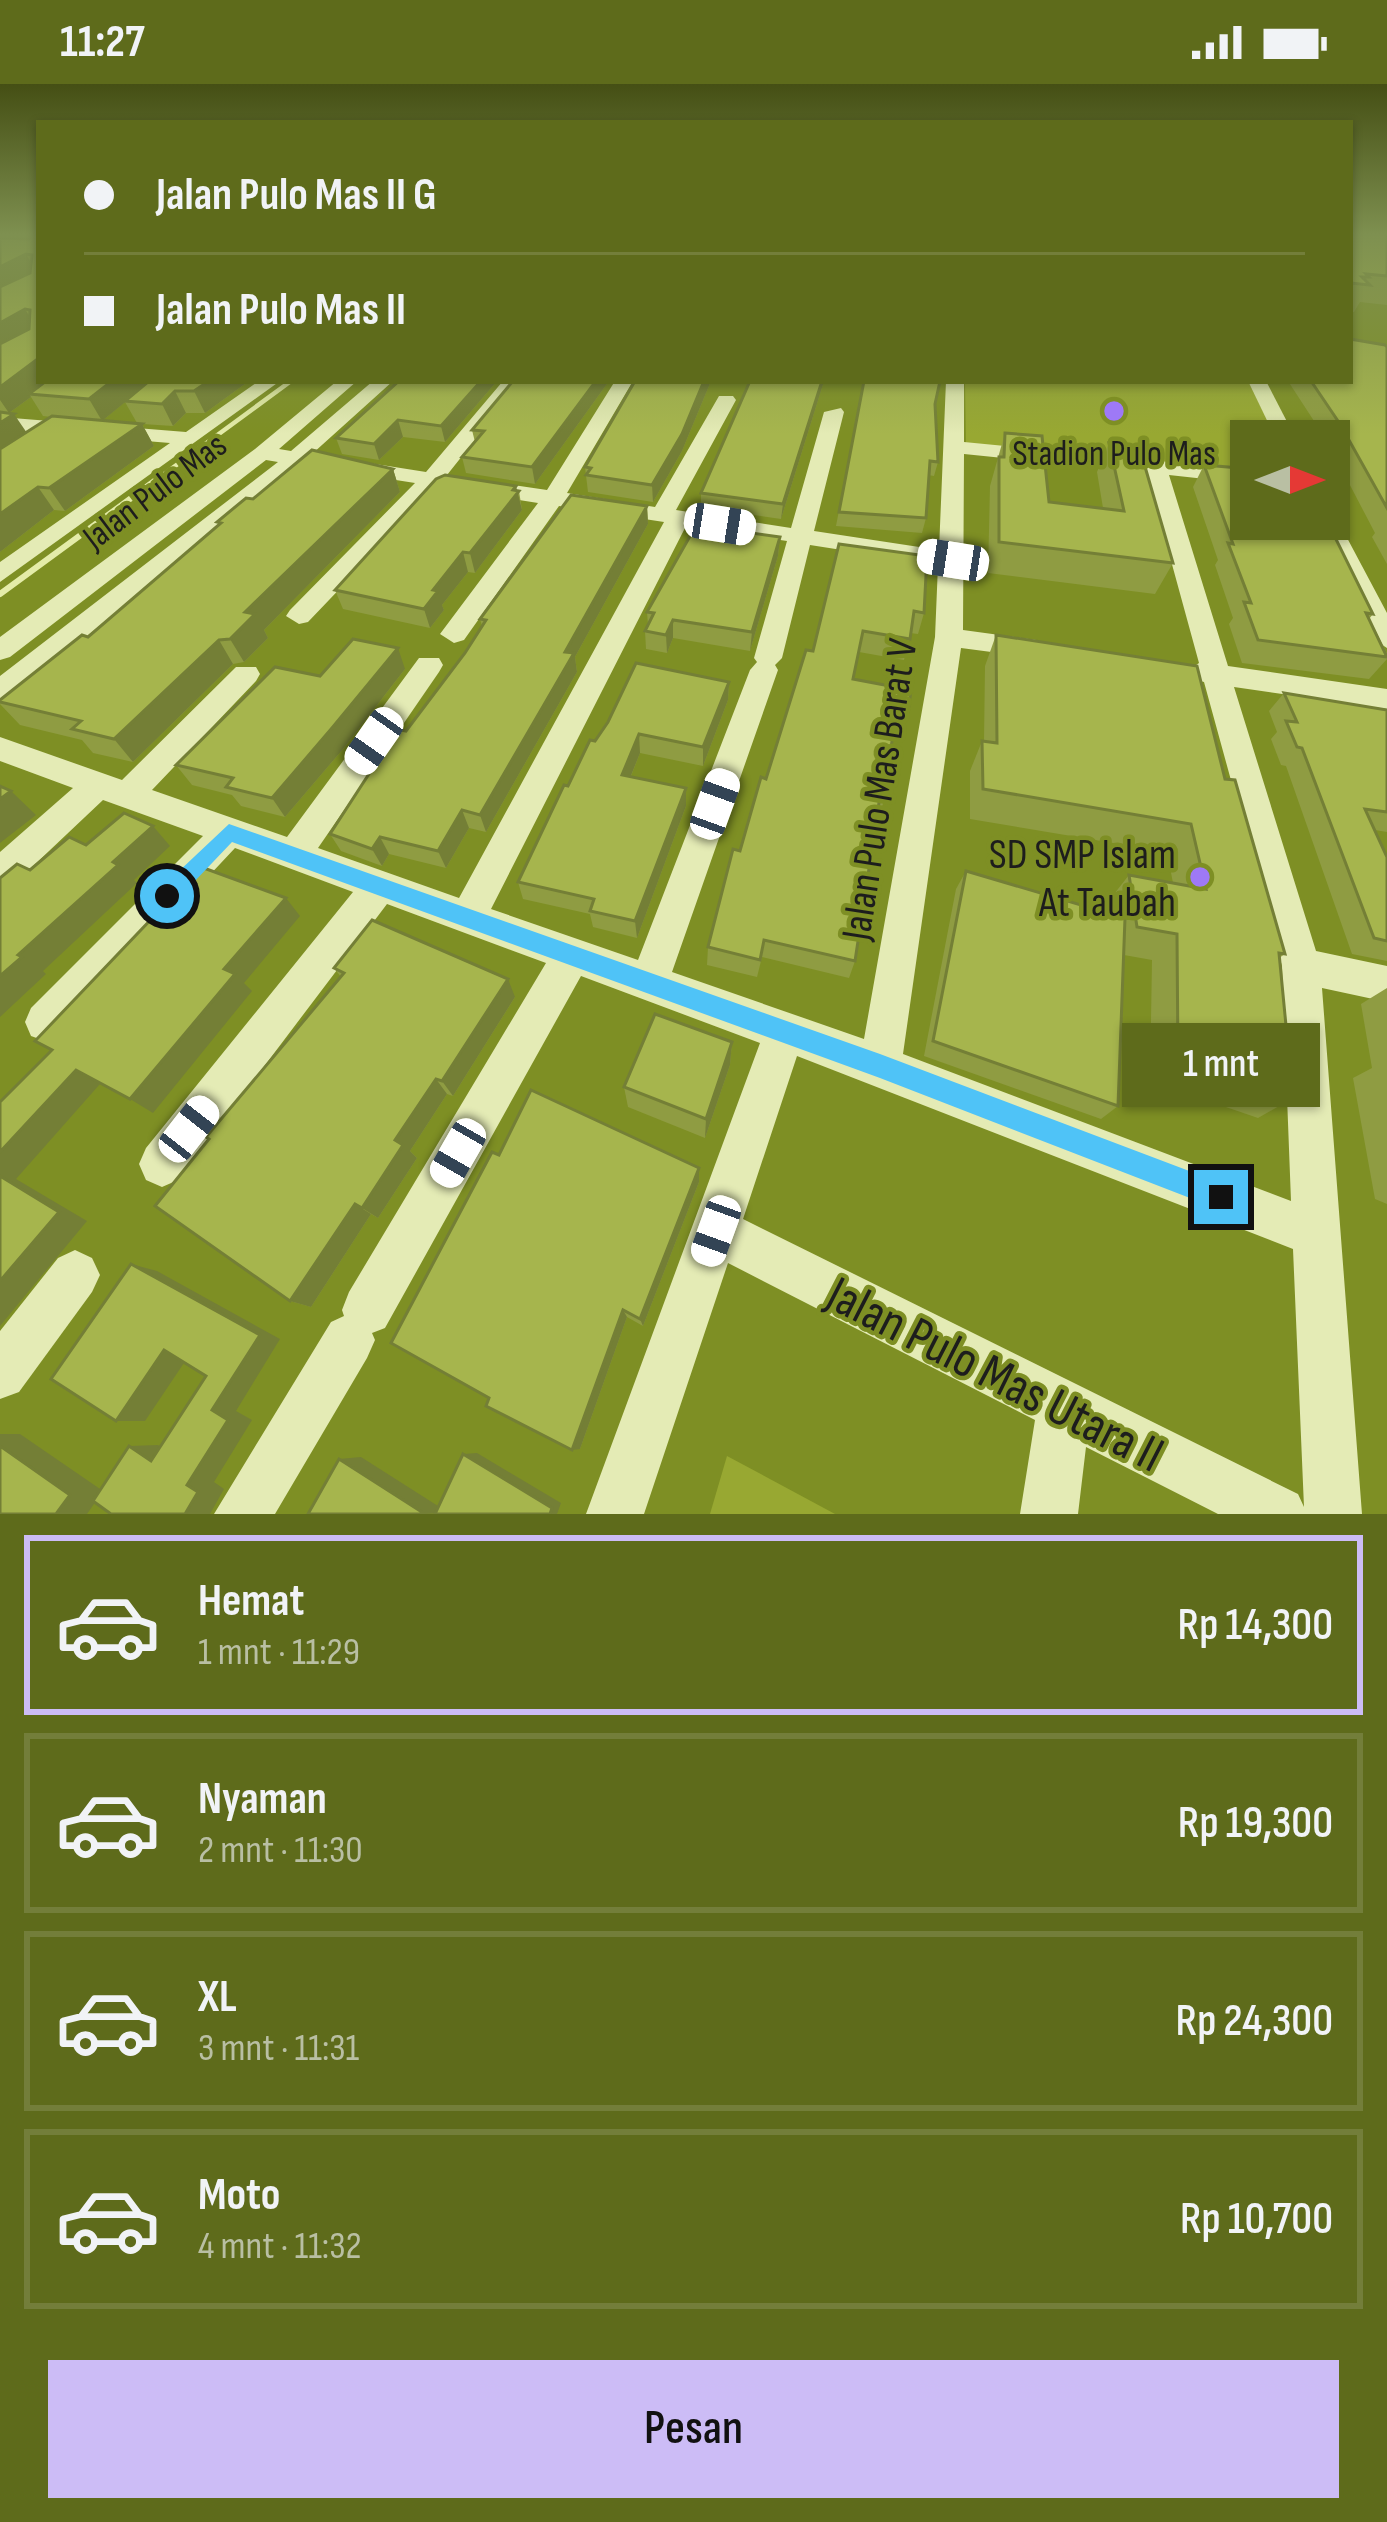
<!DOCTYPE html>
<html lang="id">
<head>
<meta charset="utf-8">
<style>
	:root { --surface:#5e6b1b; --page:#647024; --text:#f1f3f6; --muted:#b9bfa3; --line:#737e3a; --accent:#ccbcf6 }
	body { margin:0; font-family:"Sofia Sans Condensed",sans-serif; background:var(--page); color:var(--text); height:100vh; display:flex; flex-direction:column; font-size:45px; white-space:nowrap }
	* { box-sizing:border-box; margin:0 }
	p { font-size:39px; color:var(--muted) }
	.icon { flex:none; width:66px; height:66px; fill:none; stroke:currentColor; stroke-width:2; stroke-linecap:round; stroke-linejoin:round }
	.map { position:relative; height:1430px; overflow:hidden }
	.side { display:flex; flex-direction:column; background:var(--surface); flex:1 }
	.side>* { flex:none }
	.hud { position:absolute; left:36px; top:36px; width:1317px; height:264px; border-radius:0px; box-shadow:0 3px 9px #0004; display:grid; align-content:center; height:264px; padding:0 48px; background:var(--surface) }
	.needle { width:78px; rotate:90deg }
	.tools { position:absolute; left:1230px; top:336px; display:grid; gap:24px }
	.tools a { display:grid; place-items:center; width:120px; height:120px; border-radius:0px; background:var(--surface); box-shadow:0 3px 9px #0004; font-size:60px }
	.end { position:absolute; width:54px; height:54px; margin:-27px; border:15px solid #4fc3f7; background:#111; box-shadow:0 0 0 6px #111 }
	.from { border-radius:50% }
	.bubble { position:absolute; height:84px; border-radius:0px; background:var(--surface); box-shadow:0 3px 9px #0004; font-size:39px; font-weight:600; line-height:84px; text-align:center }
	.car { position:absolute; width:36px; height:72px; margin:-36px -18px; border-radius:15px; box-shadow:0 0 9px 3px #0007; background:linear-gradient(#fff 24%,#345 0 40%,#fff 0 76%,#345 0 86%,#fff 0) }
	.hud b { display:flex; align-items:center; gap:42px; height:114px; font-size:45px }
	.hud b+b { border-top:3px solid var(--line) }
	.hud i { width:30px; height:30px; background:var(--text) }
	ul { padding:21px 0 0; list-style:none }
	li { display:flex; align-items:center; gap:36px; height:180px; margin:0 24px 18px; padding:0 24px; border:6px solid var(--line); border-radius:0px }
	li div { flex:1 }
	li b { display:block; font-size:45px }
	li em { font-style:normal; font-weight:600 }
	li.active { border-color:var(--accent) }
	li>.icon { width:108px; height:108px; stroke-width:1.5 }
	.button { display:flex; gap:24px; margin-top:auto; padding:24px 48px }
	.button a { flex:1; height:138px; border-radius:0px; background:var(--accent); color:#111; font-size:48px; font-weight:600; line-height:138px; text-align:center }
	.status { display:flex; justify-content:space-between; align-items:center; height:84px; padding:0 60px; background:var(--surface); direction:ltr }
	.status svg { height:33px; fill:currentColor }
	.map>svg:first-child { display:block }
	.green { fill:#98a832 }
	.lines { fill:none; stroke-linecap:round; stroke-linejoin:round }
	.stream-far1 { stroke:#e4eca9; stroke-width:4.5 }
	.stream { stroke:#e4eca9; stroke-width:6 }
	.minor { fill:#e4ebb5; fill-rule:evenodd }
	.wall { fill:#8f9c42; fill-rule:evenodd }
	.shaded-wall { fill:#747f36 }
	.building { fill:#a6b54d; stroke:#747f36; stroke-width:3 }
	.route { fill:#4fc3f7 }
	.poi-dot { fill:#9e79f6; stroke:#7e8f24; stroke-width:4.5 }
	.labels { text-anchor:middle; stroke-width:9; stroke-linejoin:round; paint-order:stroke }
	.far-poi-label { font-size:36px; fill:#1d1d1d; stroke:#7e8f24 }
	.far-street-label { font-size:36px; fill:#1d1d1d; stroke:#7e8f24 }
	.street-label { font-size:42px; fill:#1d1d1d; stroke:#7e8f24 }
	.poi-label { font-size:42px; fill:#1d1d1d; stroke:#7e8f24; text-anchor:end }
	.near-street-label { font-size:51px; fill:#1d1d1d; stroke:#7e8f24 }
</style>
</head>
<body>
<div class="status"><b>11:27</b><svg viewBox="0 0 49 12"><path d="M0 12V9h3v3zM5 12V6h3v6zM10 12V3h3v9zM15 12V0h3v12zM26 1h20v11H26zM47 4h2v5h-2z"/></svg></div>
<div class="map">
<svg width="1387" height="1430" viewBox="0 0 1387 1430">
	<rect width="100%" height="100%" fill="#7e8f24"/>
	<g class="green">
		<path d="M965 297H1248L1278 357H1251V389L966 359Z"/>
		<path d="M727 1372 835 1430H710Z"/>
	</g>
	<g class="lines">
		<path class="stream-far1" d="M156 396 291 297"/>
		<path class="stream" d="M0 510 160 393"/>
		<g class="minor">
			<path d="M259 297H280L0 498V478L170 359 0 345V333L186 348Z"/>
			<path d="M337 297H357L279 365 291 367 373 297H393L312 370 426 388 503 297H522L447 391 547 406 615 297H633L567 409 655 423 719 312H733L736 316 676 426 791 444 824 328 841 324 844 328 814 447 939 466 946 297H964V358L1251 386V400L1169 391 1228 582 1387 605V625L1234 603 1316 867 1387 882V918L1322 904 1362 1430H1218L1086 1363 1078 1430H1020L1035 1336 728 1179 644 1430H586L760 959 581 892 385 1244 372 1249 375 1256 367 1274 275 1430H214L331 1238 344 1232 342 1226 349 1208 546 879 387 820 178 1096 162 1103 146 1096 139 1080 146 1064 353 808 235 764 59 952 45 957 31 952 25 938 31 924 203 752 103 716 13 801 0 805V768L73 704 0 677V653L122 696 236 583H256L260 590 256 597 152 706 287 753 419 574H439L443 581 439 588 318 764 459 814 664 438 559 422 464 556 454 559 440 550 538 419 437 403 308 538 299 540 286 532 290 526 415 399 300 381 10 614 0 617V592L278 378 266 376 10 573 0 576V553L255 365ZM964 370 1147 389 1199 579 1186 588 1190 595 1204 598 1282 882 1291 1117 903 970 961 564 1036 574 1050 565 1036 556 963 546ZM686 442 787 457 754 574 757 578 750 586 638 876 491 825ZM810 461 938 481 935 553 864 955 672 888 778 586 775 581 782 574ZM797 972 1293 1165 1304 1423 1298 1410 743 1135Z"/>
			<path d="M1248 297H1266L1297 357H1277Z"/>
			<path d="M1329 429 1337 435 1387 529V564L1373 555 1313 435H1329Z"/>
			<path d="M75 1166 92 1174 100 1191 92 1208 19 1308 0 1315V1247L58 1174Z"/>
		</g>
	</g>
	<g class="wall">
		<path d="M0 150H39V297H249L205 329H186L173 342 142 340 154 362 65 427 54 426 0 468ZM31 313 43 332 51 333 26 349 9 329ZM125 318 137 339 103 336Z"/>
		<path d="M1350 150H1387V221L1360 218 1354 228H1350Z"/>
		<path d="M1387 263V480L1372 453 1375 449 1329 361V357H1327L1288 297H1350Z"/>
		<path d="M399 297H497L445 358 403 353 379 376 342 370 336 354Z"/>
		<path d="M513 297H609L535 400 466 389 462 373 475 358 472 346Z"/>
		<path d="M635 297H711L682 367 653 418 588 408 585 383Z"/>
		<path d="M750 297H824L781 435 701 423V409Z"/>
		<path d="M864 297 935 320 938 378 934 392 928 391 926 434 922 449 836 442Z"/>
		<path d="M1005 349 1049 418 1103 424 1097 388 1109 359 1173 479 1155 510 988 489 990 402Z"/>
		<path d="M1204 381 1373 530 1369 535 1387 569V575L1369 595 1242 579 1229 540 1233 534 1215 481 1218 476 1193 403Z"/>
		<path d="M393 385 400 408 264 546 268 554 244 578 233 580 133 678 93 669 82 656 20 641 0 620V616L88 553 219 441 217 438 253 415Z"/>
		<path d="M517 407H519L522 426 475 489 468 488 442 521 444 526 430 544 343 525 335 506Z"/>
		<path d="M647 422 648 440 575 573 577 588 486 748 469 744 446 784 389 770 382 782 341 767 330 750 465 569 482 542 480 535Z"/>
		<path d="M724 434 723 445 780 453 778 472 750 567 673 554 667 569 646 565 645 547 648 541 647 528Z"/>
		<path d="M839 460 924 529 918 550 910 549 904 576 859 568 853 595 908 628 902 648 893 646 885 713 879 733 877 732 855 877 849 894 762 873 757 893 707 881 708 863 740 767 813 567Z"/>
		<path d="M996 551 1225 695 1285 870 1279 874 1293 1014 1258 1034 1150 997 1152 876 1124 871 1118 1022 1101 1035 924 972 956 805 966 787 1109 829 1107 819 1129 791 1173 799 1167 768 970 735V687L982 657H984L985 582Z"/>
		<path d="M405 585 343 665 285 733 241 722 232 711 192 701 176 681 320 592Z"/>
		<path d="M729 598 728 616 703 682 640 669 631 692 686 722 637 854 593 843 590 830 523 815 518 798 568 702 595 657Z"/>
		<path d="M1284 609 1387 626V748L1375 746 1387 773V877L1352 870 1286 682 1281 681 1271 655 1277 648 1269 627Z"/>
		<path d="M334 884 515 913 453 1012 447 1010 410 1067 417 1074 378 1134 371 1130 311 1223 290 1217 341 893Z"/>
		<path d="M1387 904V1120L1375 1115 1353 994 1372 984 1361 920Z"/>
		<path d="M732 958 730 981 705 1054 628 1023 624 1003Z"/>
		<path d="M499 1071 699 1084V1098L643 1242 627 1233 580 1365 489 1314Z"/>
	</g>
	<g class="shaded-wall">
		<path d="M26 170 37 189 0 208V183Z"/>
		<path d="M25 225 37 245 0 267V239Z"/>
		<path d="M39 274V297H51L29 310 31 313 9 329 0 316V303Z"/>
		<path d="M112 297H151L102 337 89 315Z"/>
		<path d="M209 297H249L205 329 194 307Z"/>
		<path d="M481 297H497L445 358 441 342Z"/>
		<path d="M596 297H609L535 400 532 383Z"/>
		<path d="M704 297H711L682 367 653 418 652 401Z"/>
		<path d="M822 297H824L781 435 783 420Z"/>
		<path d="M175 307 186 329 173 342 162 320Z"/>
		<path d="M14 330 29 352 0 372V339Z"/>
		<path d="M398 336 403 353 379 376 374 360Z"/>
		<path d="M142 340 154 362 65 427 49 404Z"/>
		<path d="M393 385 400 408 264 546 268 554 244 578 230 555 245 528Z"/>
		<path d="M516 402 522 426 475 489 470 469Z"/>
		<path d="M38 403 54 426 0 468V430Z"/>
		<path d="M647 422 648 440 575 573 577 588 486 748 480 731 565 568Z"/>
		<path d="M780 453 778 472 750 567 752 548Z"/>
		<path d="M463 468 468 488 442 521 444 526 430 544 424 525 433 506Z"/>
		<path d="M673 536V554L667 569 666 551Z"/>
		<path d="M219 556 233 580 133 678 114 655Z"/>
		<path d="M398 564 405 585 343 665 285 733 272 714Z"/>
		<path d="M729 598 728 616 703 682V663Z"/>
		<path d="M639 650 640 669 624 709 622 691Z"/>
		<path d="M686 704V722L637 854 635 837Z"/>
		<path d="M11 707 36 731 0 759V715Z"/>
		<path d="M462 726 469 744 446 784 438 767Z"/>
		<path d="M153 742 170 762 134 796 137 799 43 887 46 890 0 933V892L18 871Z"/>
		<path d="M380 753 389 770 382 782 372 765Z"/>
		<path d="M286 814 300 832 244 899 252 907 153 1029 130 1015 224 885Z"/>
		<path d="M508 895 515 913 453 1012 442 997Z"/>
		<path d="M732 958 730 981 705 1054 706 1035Z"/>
		<path d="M76 986 100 1000 16 1095 87 1137 0 1242V1068Z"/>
		<path d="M436 995 447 1010 410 1067 417 1074 378 1134 362 1124 395 1056Z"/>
		<path d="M699 1084V1098L643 1242 640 1235Z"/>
		<path d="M355 1120 371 1130 311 1223 290 1217Z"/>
		<path d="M131 1180 157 1187 280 1255 236 1327 252 1336 214 1398 224 1405 210 1430H185L187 1401 212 1326 260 1251Z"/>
		<path d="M623 1226 627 1233 580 1365 572 1366Z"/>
		<path d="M164 1266 190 1270 145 1337H116Z"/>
		<path d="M0 1350H20L103 1407 87 1430H56L0 1362Z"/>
		<path d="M158 1361 179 1375 151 1377 129 1362Z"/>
		<path d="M477 1369 561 1419 557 1430H550L463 1370Z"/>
		<path d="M361 1373 449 1429 425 1430 339 1375Z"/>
	</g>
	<g class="building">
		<path d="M31 150H39V274L0 303V260L29 245 30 226 25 225 0 239V203L30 189 32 171 26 170 0 183V154L29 155Z"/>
		<path d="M1350 150H1387V192L1366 190 1369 193H1362L1370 201 1350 199Z"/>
		<path d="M1350 255 1385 261 1387 263V424L1340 340 1311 297H1350Z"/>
		<path d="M46 297H112L89 315 29 310Z"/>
		<path d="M149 297H209L194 307H175L162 320 125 317Z"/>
		<path d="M399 297H481L441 342 398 336 374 360 336 354Z"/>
		<path d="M513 297H596L532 383 462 373 484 347 472 346Z"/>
		<path d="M635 297H704L682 350 652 401 586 391 591 384 585 383Z"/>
		<path d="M750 297H822L783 420 701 409Z"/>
		<path d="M864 297H940L935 320 938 378 930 377 926 434 839 428Z"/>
		<path d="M0 328 14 330 0 339Z"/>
		<path d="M52 332 142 340 49 404 38 403 0 430V365Z"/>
		<path d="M1005 349 1042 352 1049 418 1124 427 1109 359 1139 362 1173 479 999 458V373H1004Z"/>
		<path d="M312 366 393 385 245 528 255 530 230 555 219 556 114 655 72 645 81 637 0 618V616L82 551 88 553 221 439 217 438 246 414 253 415Z"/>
		<path d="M1204 381 1251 385V435H1326L1373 530 1366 529 1387 573 1258 556 1244 518 1251 519 1228 459 1233 460Z"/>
		<path d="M445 391 516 402 513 406 519 407 470 469 463 468 433 506 438 507 424 525 335 506 436 395Z"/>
		<path d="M571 411 647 422 565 568 574 569 480 731 462 726 438 767 380 753 372 765 330 750 378 676 401 646 406 647 465 569 486 536 480 535Z"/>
		<path d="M702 431 724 434 722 445 780 453 752 548 673 536 666 551 645 547 654 529 647 528Z"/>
		<path d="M839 460 927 472 924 529 914 527 910 555 863 547 853 595 911 606 908 628 896 625 885 713 880 712 855 877 764 856 760 876 708 863 733 765 740 767 761 693 766 695 806 566 813 567Z"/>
		<path d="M996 551 1197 582 1225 695 1235 696 1285 870 1279 869 1293 1014 1178 976 1177 850 1137 843 1129 791 1206 805 1191 740 983 705 982 657 997 659Z"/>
		<path d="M353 555 398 564 332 644 272 714 226 703 233 694 176 681 275 583 320 592Z"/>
		<path d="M636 579 729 598 703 663 639 650 622 691 686 704 635 837 590 827 594 815 518 798 564 701 568 702 590 656 595 657 608 638Z"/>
		<path d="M1284 609 1387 626V728L1365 725 1387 773V857L1374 854 1302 664 1297 663 1286 637 1297 638Z"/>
		<path d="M0 702 11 707 0 715Z"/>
		<path d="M124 729 153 742 113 778 118 781 18 871 22 873 0 892V794L17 780 30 786 69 753 86 761Z"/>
		<path d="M201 783 286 814 224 885 235 890 130 1015 76 986 0 1068V1018L52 966 35 957Z"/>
		<path d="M966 787 1125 834 1118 1022 933 957Z"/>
		<path d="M372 836 508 895 442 997 436 995 395 1056 403 1061 362 1124 355 1120 290 1217 155 1122 209 1055 206 1053 344 889 334 884Z"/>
		<path d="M655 930 732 958 706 1035 624 1003Z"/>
		<path d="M531 1006 699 1084 640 1235 623 1226 572 1366 486 1322 489 1314 391 1259 492 1068 499 1071Z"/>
		<path d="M0 1092 59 1128 0 1197Z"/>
		<path d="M131 1180 260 1251 212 1326 228 1336 187 1401 198 1408 185 1430H111L93 1417 129 1362 151 1377 206 1292 164 1266 116 1337 51 1295Z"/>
		<path d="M0 1362 70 1411 56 1430H0Z"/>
		<path d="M463 1370 552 1424 550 1430H435Z"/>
		<path d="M339 1375 425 1430H308Z"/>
	</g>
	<linearGradient id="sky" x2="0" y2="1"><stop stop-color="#454f14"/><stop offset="0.43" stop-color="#7e9050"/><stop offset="1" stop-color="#7e9050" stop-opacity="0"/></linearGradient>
	<rect width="1387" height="350" fill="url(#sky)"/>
	<path class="route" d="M229 740 880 970 1221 1099 1231 1103 1235 1113 1231 1122 1221 1126 880 994 232 758 175 818H160V805Z"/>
	<g class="poi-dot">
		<circle cx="1114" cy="327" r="12"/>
		<circle cx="1200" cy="793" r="12"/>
	</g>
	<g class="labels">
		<g class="far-poi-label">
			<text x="1114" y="381">Stadion Pulo Mas</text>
		</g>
		<g class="far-street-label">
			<text transform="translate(154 406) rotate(-37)" y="13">Jalan Pulo Mas</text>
		</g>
		<g class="street-label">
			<text transform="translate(878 705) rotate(-81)" y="15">Jalan Pulo Mas Barat V</text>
		</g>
		<g class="poi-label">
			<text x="1176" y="784">SD SMP Islam<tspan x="1176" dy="48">At Taubah</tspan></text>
		</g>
		<g class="near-street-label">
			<text transform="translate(996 1289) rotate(27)" y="18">Jalan Pulo Mas Utara II</text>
		</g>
	</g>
</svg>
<div class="tools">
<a><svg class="needle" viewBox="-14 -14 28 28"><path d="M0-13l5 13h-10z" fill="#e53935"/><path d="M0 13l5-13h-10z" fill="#b9bfa3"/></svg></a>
</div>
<i class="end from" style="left:167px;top:812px"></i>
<i class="end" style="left:1221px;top:1113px"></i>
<div class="bubble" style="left:1122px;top:939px;width:198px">1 mnt</div>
<i class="car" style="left:720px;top:440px;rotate:99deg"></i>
<i class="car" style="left:953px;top:476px;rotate:279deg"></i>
<i class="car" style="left:374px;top:657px;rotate:215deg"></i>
<i class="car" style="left:715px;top:720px;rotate:20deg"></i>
<i class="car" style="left:189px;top:1045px;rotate:38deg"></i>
<i class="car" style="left:458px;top:1069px;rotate:210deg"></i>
<i class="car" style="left:716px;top:1147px;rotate:200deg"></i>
<div class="hud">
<b><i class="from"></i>Jalan Pulo Mas II G</b>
<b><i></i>Jalan Pulo Mas II</b>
</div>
</div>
<section class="side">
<ul>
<li class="active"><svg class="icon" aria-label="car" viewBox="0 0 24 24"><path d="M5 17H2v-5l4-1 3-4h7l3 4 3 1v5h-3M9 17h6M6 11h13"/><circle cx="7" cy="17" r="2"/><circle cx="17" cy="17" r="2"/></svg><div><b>Hemat</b><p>1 mnt · 11:29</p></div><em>Rp 14,300</em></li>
<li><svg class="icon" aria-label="car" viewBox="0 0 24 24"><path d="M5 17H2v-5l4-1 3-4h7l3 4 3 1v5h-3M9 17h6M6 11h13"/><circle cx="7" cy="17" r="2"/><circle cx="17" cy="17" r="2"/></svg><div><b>Nyaman</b><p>2 mnt · 11:30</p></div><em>Rp 19,300</em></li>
<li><svg class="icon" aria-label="car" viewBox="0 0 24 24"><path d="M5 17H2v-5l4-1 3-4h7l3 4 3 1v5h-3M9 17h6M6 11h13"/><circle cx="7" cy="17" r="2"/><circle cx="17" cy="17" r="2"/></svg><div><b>XL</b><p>3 mnt · 11:31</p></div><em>Rp 24,300</em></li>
<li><svg class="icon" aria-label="car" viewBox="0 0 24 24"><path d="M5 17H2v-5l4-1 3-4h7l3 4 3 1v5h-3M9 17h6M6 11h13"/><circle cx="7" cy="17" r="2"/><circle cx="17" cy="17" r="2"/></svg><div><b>Moto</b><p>4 mnt · 11:32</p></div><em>Rp 10,700</em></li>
</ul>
<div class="button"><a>Pesan</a></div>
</section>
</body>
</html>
